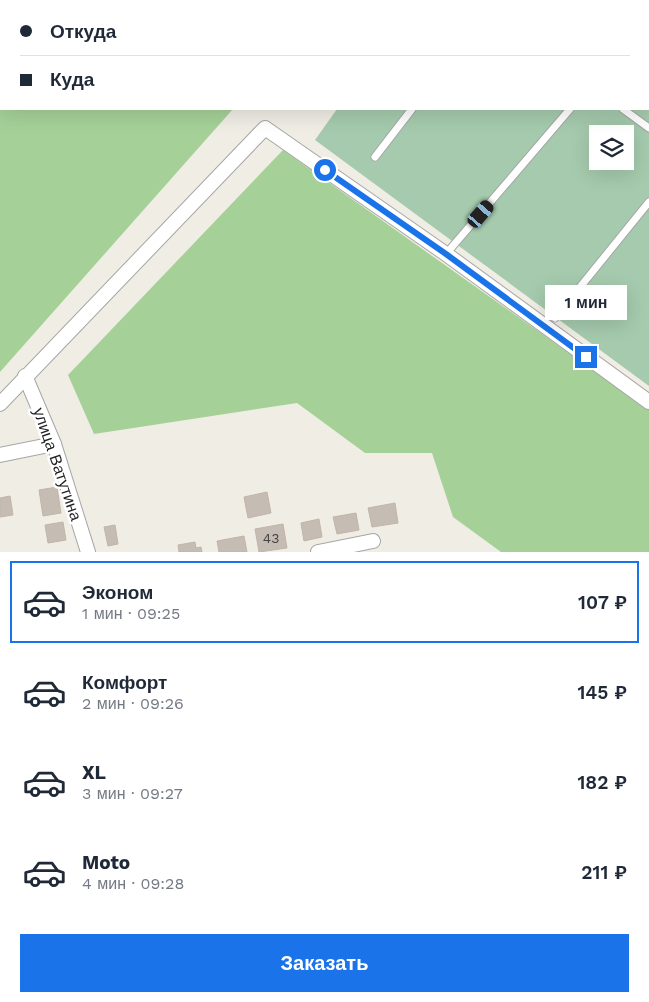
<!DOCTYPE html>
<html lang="ru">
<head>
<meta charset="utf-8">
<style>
	:root { --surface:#fff; --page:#f6f6f7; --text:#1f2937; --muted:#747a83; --line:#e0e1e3; --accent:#1a73e8 }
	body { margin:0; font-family:"Work Sans",sans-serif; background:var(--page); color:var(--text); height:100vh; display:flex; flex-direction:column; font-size:19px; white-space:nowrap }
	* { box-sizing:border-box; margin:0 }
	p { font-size:16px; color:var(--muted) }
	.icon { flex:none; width:28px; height:28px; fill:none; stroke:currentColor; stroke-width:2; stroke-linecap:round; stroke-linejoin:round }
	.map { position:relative; height:552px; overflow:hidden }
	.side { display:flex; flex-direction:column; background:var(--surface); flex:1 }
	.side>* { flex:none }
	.banner { position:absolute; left:0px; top:0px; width:650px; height:110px; box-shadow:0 5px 20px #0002; display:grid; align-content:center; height:110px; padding:0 20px; background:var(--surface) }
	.buttons { position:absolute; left:589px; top:125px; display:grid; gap:10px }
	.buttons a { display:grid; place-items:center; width:45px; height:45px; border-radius:0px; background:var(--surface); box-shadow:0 5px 20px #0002; font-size:25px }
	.end { position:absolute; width:22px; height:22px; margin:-11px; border:6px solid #1a73e8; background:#fff; box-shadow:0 0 0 2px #fff }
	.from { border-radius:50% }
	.bubble { position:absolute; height:35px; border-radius:0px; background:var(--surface); box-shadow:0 5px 20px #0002; font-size:16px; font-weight:600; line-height:35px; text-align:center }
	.car { position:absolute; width:15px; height:30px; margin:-15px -8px; border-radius:6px; box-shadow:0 0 4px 1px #0007; background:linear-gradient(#222 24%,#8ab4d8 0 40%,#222 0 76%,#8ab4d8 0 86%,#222 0) }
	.banner b { display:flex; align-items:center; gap:18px; height:48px; font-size:19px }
	.banner b+b { border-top:1px solid var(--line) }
	.banner i { width:12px; height:12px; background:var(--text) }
	ul { padding:9px 0 0; list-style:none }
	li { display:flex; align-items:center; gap:15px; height:82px; margin:0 10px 8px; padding:0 10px; border:2px solid transparent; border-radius:0px }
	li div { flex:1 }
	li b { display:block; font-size:19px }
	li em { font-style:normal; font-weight:600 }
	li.selected { border-color:var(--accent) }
	li>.icon { width:45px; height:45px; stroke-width:1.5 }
	.button { display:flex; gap:10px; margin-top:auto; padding:10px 20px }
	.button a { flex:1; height:58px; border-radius:0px; background:var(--accent); color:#fff; font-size:20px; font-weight:600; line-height:58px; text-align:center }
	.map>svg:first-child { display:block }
	.forest { fill:#a5d198 }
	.cemetery { fill:#a5caad; fill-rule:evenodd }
	.building { fill:#c5bcb4; stroke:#c2b5a7 }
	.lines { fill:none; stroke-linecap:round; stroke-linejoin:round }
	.service-casing { stroke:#a6a6a6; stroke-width:9 }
	.minor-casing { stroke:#a6a6a6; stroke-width:16 }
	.service { stroke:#fff; stroke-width:7 }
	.minor { stroke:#fff; stroke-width:14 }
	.route { stroke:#1a73e8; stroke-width:6 }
	.labels { text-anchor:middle; stroke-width:5; stroke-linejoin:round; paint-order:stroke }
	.number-label { font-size:14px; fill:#484644 }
	.street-label { font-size:16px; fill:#1f1f1f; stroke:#fff }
</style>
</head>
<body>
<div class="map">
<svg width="649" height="552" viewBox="0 0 649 552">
	<rect width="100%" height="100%" fill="#f0ede5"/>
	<g class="forest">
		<path d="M0 0H329L1 1V109H233L0 372Z"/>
		<path d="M283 150 649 410V552H501L453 517 432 453H365L297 403 94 434 68 375Z"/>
	</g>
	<path class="cemetery" d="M417 0H649V386L315 140 337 109H649V1H416ZM598 134H625V161H598Z"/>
	<g class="building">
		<path d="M57 487 61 513 43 516 39 490Z"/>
		<path d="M267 492 271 513 248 518 244 497Z"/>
		<path d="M10 496 13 515 0 517V498Z"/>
		<path d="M395 503 398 523 372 527 368 508Z"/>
		<path d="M356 513 359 530 337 534 333 517Z"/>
		<path d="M319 519 322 537 304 541 301 523Z"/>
		<path d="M63 522 66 540 48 543 45 525Z"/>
		<path d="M283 524 287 548 259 552 255 529Z"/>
		<path d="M115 525 118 544 108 546 104 527Z"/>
		<path d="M244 536 247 552H219L217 541Z"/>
		<path d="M195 542 196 548 201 547 202 552H179L178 545Z"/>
	</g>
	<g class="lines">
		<defs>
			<g id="service">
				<path d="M475 0 476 1"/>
				<path d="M496 1 497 0"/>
				<path d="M623 109 649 128"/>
				<path d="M375 157 412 109"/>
				<path d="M446 254 570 109"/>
				<path d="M555 318 649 202"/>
			</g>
			<g id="minor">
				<path d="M633 0 635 1"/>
				<path d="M649 11V12"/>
				<path d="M25 376 54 444 88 552"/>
				<path d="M0 404 265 128 446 254 649 402"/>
				<path d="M0 455 54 444"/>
				<path d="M318 552 373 541"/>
			</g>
		</defs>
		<use href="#service" class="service-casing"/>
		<use href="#minor" class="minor-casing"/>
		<use href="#service" class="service"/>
		<use href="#minor" class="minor"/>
	</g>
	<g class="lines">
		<path class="route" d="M325 170 446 254 586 357"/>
	</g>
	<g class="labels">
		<g class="number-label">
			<text x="271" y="543">43</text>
		</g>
		<g class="street-label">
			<text transform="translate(58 464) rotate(71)" y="6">улица Ватутина</text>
		</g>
	</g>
</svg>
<div class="buttons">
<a><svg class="icon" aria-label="layers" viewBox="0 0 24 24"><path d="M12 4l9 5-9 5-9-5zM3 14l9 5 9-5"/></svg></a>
</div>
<i class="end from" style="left:325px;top:170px"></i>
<i class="end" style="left:586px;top:357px"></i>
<div class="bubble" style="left:545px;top:285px;width:82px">1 мин</div>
<i class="car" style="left:481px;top:214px;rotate:41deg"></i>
<div class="banner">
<b><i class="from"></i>Откуда</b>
<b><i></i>Куда</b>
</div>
</div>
<section class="side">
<ul>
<li class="selected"><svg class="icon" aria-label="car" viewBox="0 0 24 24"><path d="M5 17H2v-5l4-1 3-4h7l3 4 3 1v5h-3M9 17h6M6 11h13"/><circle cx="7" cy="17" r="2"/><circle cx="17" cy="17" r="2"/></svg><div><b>Эконом</b><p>1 мин · 09:25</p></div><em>107 ₽</em></li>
<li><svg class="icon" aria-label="car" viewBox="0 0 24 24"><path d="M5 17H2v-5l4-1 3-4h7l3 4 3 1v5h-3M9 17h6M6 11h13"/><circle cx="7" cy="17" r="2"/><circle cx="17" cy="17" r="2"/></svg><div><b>Комфорт</b><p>2 мин · 09:26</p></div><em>145 ₽</em></li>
<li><svg class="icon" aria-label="car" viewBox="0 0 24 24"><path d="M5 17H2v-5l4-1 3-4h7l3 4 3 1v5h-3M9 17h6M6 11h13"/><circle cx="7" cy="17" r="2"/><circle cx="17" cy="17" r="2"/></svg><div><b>XL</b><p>3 мин · 09:27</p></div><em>182 ₽</em></li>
<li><svg class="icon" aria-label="car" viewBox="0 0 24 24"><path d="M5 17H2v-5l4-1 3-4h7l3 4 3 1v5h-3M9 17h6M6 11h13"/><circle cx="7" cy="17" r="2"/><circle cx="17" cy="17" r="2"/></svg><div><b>Moto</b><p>4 мин · 09:28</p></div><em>211 ₽</em></li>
</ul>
<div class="button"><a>Заказать</a></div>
</section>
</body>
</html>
